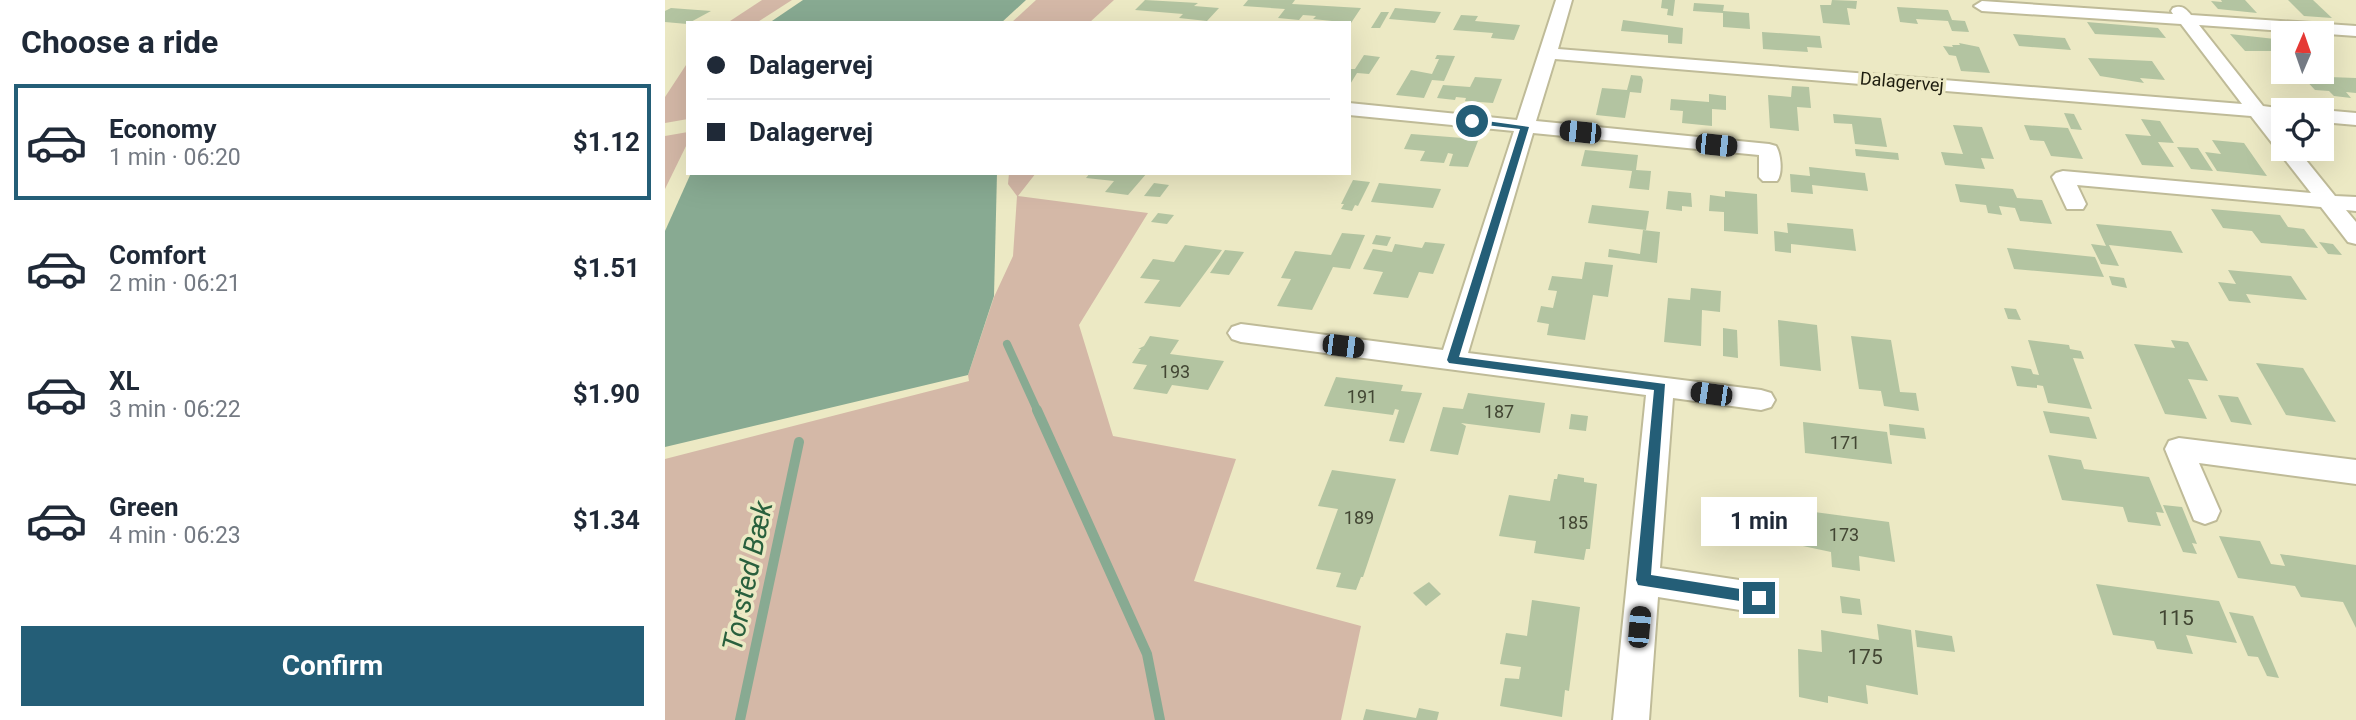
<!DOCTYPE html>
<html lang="en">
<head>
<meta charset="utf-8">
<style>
	:root { --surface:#fff; --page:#f6f6f7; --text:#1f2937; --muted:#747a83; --line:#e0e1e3; --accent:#245e77 }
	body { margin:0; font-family:Roboto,sans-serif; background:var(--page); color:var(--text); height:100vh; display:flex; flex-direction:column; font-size:26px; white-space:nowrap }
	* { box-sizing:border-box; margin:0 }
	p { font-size:23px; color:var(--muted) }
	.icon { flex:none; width:38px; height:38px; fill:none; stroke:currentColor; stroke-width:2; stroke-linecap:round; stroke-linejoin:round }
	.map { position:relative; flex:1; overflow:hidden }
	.side { display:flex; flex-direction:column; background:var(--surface); width:665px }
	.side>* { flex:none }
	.guide { position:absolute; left:21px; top:21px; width:665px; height:154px; border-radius:0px; box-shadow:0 7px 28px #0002; display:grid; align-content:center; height:154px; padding:0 21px; background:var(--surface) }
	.needle { width:46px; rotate:2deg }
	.fabs { position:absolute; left:1606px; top:21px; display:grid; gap:14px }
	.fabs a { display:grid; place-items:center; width:63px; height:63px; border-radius:0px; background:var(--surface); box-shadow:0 7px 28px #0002; font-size:35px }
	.end { position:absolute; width:32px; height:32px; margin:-16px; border:9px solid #245e77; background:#fff; box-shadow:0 0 0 4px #fff }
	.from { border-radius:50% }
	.bubble { position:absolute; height:49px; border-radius:0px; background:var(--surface); box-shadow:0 7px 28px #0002; font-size:23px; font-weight:700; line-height:49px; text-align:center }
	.car { position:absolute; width:21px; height:42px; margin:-21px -10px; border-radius:9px; box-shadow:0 0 5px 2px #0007; background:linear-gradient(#222 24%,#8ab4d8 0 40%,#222 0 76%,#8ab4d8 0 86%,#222 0) }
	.guide b { display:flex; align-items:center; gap:24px; height:66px; font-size:26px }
	.guide b+b { border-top:2px solid var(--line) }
	.guide i { width:18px; height:18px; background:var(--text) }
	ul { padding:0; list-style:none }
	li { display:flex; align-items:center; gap:21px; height:116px; margin:0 14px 10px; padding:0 7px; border:4px solid transparent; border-radius:0px }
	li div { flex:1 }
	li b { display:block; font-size:26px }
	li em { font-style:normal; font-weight:700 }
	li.on { border-color:var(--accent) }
	li>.icon { width:63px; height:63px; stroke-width:1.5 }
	h2 { padding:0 21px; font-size:32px; line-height:84px }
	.primary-button { display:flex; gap:14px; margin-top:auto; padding:14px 21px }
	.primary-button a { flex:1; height:80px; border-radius:0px; background:var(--accent); color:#fff; font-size:28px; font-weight:700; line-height:80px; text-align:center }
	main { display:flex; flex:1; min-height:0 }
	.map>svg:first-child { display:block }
	.green { fill:#d4b8a7 }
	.water { fill:#88aa92 }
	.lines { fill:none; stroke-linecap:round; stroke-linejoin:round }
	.stream-far1 { stroke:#88aa92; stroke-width:8 }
	.stream { stroke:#88aa92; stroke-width:10 }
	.building { fill:#b3c4a1 }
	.minor-casing { stroke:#bfbb98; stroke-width:4 }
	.minor { fill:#fff; fill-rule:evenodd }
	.route { fill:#245e77 }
	.labels { text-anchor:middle; stroke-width:7; stroke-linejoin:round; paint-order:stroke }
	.far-street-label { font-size:18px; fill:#1d1c0e; stroke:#ece9c4 }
	.number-label { font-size:18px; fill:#424633 }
	.near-number-label { font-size:21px; fill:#424633 }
	.near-water-label { font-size:28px; font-style:italic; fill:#29603d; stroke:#ece9c4 }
</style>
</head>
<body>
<main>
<section class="side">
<h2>Choose a ride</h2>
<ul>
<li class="on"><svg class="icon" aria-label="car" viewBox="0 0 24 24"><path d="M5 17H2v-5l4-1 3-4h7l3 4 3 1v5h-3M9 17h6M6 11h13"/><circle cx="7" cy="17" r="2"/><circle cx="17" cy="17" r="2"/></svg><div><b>Economy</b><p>1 min · 06:20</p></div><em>$1.12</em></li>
<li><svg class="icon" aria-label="car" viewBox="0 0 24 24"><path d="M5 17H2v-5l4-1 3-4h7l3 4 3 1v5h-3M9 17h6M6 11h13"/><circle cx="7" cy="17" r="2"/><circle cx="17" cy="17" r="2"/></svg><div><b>Comfort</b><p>2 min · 06:21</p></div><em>$1.51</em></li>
<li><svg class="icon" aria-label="car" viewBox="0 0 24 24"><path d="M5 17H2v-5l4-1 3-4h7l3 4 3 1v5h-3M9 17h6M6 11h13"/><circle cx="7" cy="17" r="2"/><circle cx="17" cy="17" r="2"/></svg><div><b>XL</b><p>3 min · 06:22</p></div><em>$1.90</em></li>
<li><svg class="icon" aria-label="car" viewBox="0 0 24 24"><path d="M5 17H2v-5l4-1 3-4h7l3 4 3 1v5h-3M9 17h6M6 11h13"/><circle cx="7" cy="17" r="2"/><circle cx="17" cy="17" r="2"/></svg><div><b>Green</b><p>4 min · 06:23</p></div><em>$1.34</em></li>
</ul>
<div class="primary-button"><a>Confirm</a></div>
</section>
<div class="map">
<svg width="1691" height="720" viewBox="0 0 1691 720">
	<rect width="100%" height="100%" fill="#ece9c4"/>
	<g class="green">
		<path d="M97 0H127L91 23H62Z"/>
		<path d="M371 0H449L424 23H346Z"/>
		<path d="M23 62V119L0 123V97Z"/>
		<path d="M23 132V142L0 189V136Z"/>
		<path d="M344 173H371L353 196 483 213 414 325 448 436 571 459 529 581 696 626 676 720H0V459L304 381 303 375 329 297 348 256 352 196 343 184Z"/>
	</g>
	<g class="water">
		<path d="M138 0H361L336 23H104Z"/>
		<path d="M26 173H332L329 296 303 375 0 447V231Z"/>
	</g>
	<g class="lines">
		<path class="stream-far1" d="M342 344 373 412"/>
		<g class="stream">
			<path d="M372 410 482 654 495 720"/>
			<path d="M75 720 134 442"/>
		</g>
	</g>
	<g class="building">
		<path d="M480 0 533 3 529 6 554 8 542 21 514 18 518 14 470 10Z"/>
		<path d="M583 0H630L627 4 696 8 686 23 648 19 651 16 638 15 634 20 613 18 620 9 578 6Z"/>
		<path d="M997 0H1010L1008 16 1002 15 1003 9 996 8Z"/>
		<path d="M1167 0 1192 1 1191 9 1182 8 1185 25 1158 23 1155 5H1166Z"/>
		<path d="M1556 0H1580L1592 13 1553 9 1546 1 1557 2Z"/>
		<path d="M1623 0H1648L1667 18 1639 16Z"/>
		<path d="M1029 3 1059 5 1058 11 1084 13 1085 29 1058 27V13L1028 11Z"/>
		<path d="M1232 7 1283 10 1287 20 1300 21 1304 32 1287 31 1283 21 1251 19 1253 24 1235 22Z"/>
		<path d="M6 8 46 11 22 24 0 22V11Z"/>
		<path d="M730 8 776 12 770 23 724 19Z"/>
		<path d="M716 12H724L715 28H706Z"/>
		<path d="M796 15 813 16 810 21 855 25 849 40 826 38 828 33 788 30Z"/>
		<path d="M958 20 1018 28 1017 44 1003 43V35L956 31Z"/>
		<path d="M1422 22 1493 28 1501 38 1430 34Z"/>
		<path d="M1097 32 1155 36 1157 48 1142 47 1143 52 1098 49Z"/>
		<path d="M1348 34 1400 38 1406 50 1354 46Z"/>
		<path d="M1565 34 1619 40V51H1580Z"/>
		<path d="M1294 43 1314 47 1325 73 1296 71 1291 56 1284 55 1278 46 1288 47 1287 45H1295Z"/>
		<path d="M699 55 715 57 704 74 692 73 684 86V69H690Z"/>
		<path d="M772 55 790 56 779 81 767 80 759 98 731 95 746 70 767 74 774 59H770Z"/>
		<path d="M1423 58 1487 61 1500 80 1475 78 1479 83 1435 76Z"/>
		<path d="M966 75 976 76 978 80 976 93 965 92 960 118 931 115 937 88 962 90Z"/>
		<path d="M1637 76 1691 78V93L1681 92 1686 98 1669 96 1664 91 1650 90Z"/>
		<path d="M810 77 837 79 828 103 800 101 801 98 791 97 790 100 772 98 778 85 805 87Z"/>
		<path d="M1127 86 1144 87 1146 108 1132 107 1134 131 1105 128 1103 95 1126 97Z"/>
		<path d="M1044 94 1061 96V110L1047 109V126L1017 123 1018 111 1005 110 1006 99 1044 102Z"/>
		<path d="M1399 113 1409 114 1417 130 1406 129Z"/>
		<path d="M1168 114 1216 118 1222 147 1190 144 1187 124 1169 123Z"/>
		<path d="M1476 119 1495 121 1509 143 1493 142 1509 167 1477 165 1460 134 1486 136Z"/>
		<path d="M1288 125 1317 127 1329 159 1316 158 1320 169 1280 165 1276 152 1298 154Z"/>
		<path d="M1359 125 1403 128 1418 159 1386 156 1379 141 1365 140Z"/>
		<path d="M746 134 798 138 813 141 803 167 784 166 788 154 783 153 779 163 755 161 760 151 739 149Z"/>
		<path d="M1547 140 1579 143 1602 176 1552 171 1540 152 1556 154Z"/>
		<path d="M1512 147 1533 148 1548 171 1526 169Z"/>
		<path d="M1190 149 1233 153 1234 160 1191 156Z"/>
		<path d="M920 150 973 155 971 170 986 171 984 190 964 188 967 171 916 166Z"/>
		<path d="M1144 167 1200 173 1203 191 1147 185 1148 194 1126 192 1125 174 1145 176Z"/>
		<path d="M425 173H482L463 195 440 192 449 181 421 178Z"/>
		<path d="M688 180 705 182 693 206 690 205 687 211 676 209 679 204H676Z"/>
		<path d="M489 183 504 185 495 197 479 196Z"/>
		<path d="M714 183 776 189 768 208 706 202Z"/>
		<path d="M1290 184 1348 189 1352 198 1377 200 1387 224 1355 221 1350 208 1334 206 1337 215 1323 213 1321 205 1295 202Z"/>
		<path d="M1003 191 1026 193 1027 207 1017 206V211L1001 209Z"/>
		<path d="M1060 191 1092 194 1093 234 1059 231V212L1044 211 1045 195 1060 197Z"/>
		<path d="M927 205 984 211 981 230 923 223Z"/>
		<path d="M1546 209 1615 215 1623 227 1639 229 1653 248 1596 243 1587 231 1558 228Z"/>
		<path d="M493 213 509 215 502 224 486 222Z"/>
		<path d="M1122 223 1188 229 1191 251 1126 244V253L1110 251 1109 231 1123 233Z"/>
		<path d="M1431 224 1506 231 1518 253 1444 245 1454 266 1436 264 1426 244 1441 246Z"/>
		<path d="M978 230 995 232 992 263 943 257 944 249 975 254Z"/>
		<path d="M677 233 700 235 685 269 668 267 647 310 612 306 626 279 616 278 630 251 666 255Z"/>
		<path d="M711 235 726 237 722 246 707 244Z"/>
		<path d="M760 242 780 244 768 274 754 272 743 298 708 294 718 272 698 269 708 249 727 252 730 244 757 248Z"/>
		<path d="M1654 242 1668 244 1677 255 1663 254Z"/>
		<path d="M520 245 557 250 515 307 479 303 495 280 475 278 488 259 509 262Z"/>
		<path d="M1342 248 1430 257 1439 277 1349 269Z"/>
		<path d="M560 250 579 252 564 275 545 273Z"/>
		<path d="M920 262 948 265 943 297 928 295 920 340 882 335 884 324 872 322 876 306 888 308 892 291 883 290 887 276 917 279Z"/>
		<path d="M1563 270 1626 276 1642 300 1581 294 1586 303 1564 301 1553 282 1571 284Z"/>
		<path d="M1444 276 1459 278 1462 288 1447 285Z"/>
		<path d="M1026 288 1056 291 1055 312 1037 310 1036 346 999 342 1003 298 1025 300Z"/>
		<path d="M1339 308 1351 309 1356 320 1343 319Z"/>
		<path d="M1113 320 1152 325 1156 371 1115 366Z"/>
		<path d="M1058 328 1072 330 1073 358 1058 356Z"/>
		<path d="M485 336 514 340 505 354 559 361 543 390 507 385 502 394 468 389 482 365 467 363 476 349H473L479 346Z"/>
		<path d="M1186 336 1226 340 1235 392 1251 393 1254 411 1219 406 1216 391 1194 389Z"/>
		<path d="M1363 340 1404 345 1405 349 1416 351 1419 359 1408 358 1427 409 1383 403 1378 386 1372 385V388L1352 386 1346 366 1366 369 1368 374 1374 375Z"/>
		<path d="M1506 340 1523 342 1543 381 1523 379 1542 419 1500 414 1469 344 1510 348Z"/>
		<path d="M1591 363 1638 368 1671 422 1621 415Z"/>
		<path d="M671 377 738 385 736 391 757 393 739 443 724 441 734 410 730 409 728 415 659 406Z"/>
		<path d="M803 393 880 403 875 433 796 423 801 426 793 455 765 451 778 407 798 409Z"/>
		<path d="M1553 395 1573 397 1587 425 1566 422Z"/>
		<path d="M1378 411 1424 417 1432 439 1385 433Z"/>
		<path d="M906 414 923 416 921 431 904 429Z"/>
		<path d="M1138 422 1222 432 1227 464 1140 453Z"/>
		<path d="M1224 424 1259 428 1261 439 1225 435Z"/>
		<path d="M1383 455 1416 460 1419 469 1484 477 1499 513 1491 512 1496 526 1463 522 1458 507 1397 500Z"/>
		<path d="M667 470 731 479 698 577H696L691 590 671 587 676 573 651 569 673 509 653 506Z"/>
		<path d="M893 474 919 478V482L932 484 925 549H921L919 560 869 553 871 541 834 536 844 495 885 501 889 479H892Z"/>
		<path d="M1117 498 1137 501 1138 513 1142 514V511L1224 522 1230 562 1194 556 1195 571 1167 567 1166 552 1119 542Z"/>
		<path d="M1498 505 1517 507 1532 544 1527 543 1532 554 1518 552Z"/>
		<path d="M1554 536 1595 541 1606 564 1620 566 1615 554 1691 565V628L1678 602 1636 597 1630 586 1573 578Z"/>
		<path d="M764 582 776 594 761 606 748 593Z"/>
		<path d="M1431 584 1554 601 1572 643 1521 635 1528 654 1492 649 1489 641 1448 635Z"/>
		<path d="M1175 596 1195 599 1197 615 1177 613Z"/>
		<path d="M867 600 915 607 904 691 900 690 897 717 835 706 840 678 854 679 856 667 835 664 841 633 862 636Z"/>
		<path d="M1564 612 1588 616 1614 678 1602 676 1593 657 1583 656Z"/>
		<path d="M1212 624 1246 630 1253 695 1201 685 1203 704 1163 696V703L1134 697 1133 649 1157 652 1156 630 1214 640Z"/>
		<path d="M1250 630 1287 636 1290 652 1252 647Z"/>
		<path d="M754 708 774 712 772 720H698L701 709 751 718Z"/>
	</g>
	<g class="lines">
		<defs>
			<g id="minor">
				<path d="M891 0H907L893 49 1577 104 1516 24 1317 11 1309 6 1317 1 1508 14 1506 11 1508 8C1517 5 1520 8 1526 15L1691 26V36L1534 25 1598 106 1627 110H1619V119L1608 118 1619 132V149H1632L1670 196 1691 197V211L1681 210 1691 222V244L1683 242 1656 207 1412 185 1421 204 1418 209H1402L1387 177 1391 173 1398 171 1646 193 1586 116 890 59 871 121 1104 144 1111 146C1116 154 1118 174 1112 181H1098L1094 177V155L868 133 803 353 1096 390 1106 393 1110 400 1106 407 1096 410 1008 398 995 568 1094 583 1106 588 1111 598 1106 608 1094 613 993 597 984 720H948L981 395 576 342 567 339 563 333 567 327 576 324 778 350 849 131 684 115V103L852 120Z"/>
				<path d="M1657 110 1691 113V125L1657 122Z"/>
				<path d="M1514 438 1691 460V484L1534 463 1555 511 1551 520 1540 524 1529 520 1500 449 1504 441Z"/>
			</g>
		</defs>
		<use href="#minor" class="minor-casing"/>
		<use href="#minor" class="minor"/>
	</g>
	<path class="route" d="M807 119 864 127 794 357 1000 384 986 575 1094 592 1100 593V602L1094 604 973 585 971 580 989 390 784 363 782 360 855 129 804 123Z"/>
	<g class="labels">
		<g class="far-street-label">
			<text transform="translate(1237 82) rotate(5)" y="6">Dalagervej</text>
		</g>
		<g class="number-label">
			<text x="510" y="378">193</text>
			<text x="697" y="403">191</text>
			<text x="834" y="418">187</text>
			<text x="1180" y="449">171</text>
			<text x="694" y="524">189</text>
			<text x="908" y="529">185</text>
			<text x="1179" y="541">173</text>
		</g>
		<g class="near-number-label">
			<text x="1511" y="625">115</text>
			<text x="1200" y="664">175</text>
		</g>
		<g class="near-water-label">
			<text transform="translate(82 576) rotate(-78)" y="10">Torsted Bæk</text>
		</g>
	</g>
</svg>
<div class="fabs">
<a><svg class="needle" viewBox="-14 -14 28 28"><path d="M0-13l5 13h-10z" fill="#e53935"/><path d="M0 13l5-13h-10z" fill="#747a83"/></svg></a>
<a><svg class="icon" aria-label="locate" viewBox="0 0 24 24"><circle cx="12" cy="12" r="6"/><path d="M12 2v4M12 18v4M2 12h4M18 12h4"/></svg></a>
</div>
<i class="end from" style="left:807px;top:121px"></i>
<i class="end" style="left:1094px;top:598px"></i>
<div class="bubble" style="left:1036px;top:497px;width:116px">1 min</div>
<i class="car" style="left:915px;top:132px;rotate:276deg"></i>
<i class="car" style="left:1051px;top:145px;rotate:96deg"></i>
<i class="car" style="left:678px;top:346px;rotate:97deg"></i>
<i class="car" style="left:1046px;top:394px;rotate:278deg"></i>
<i class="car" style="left:974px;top:627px;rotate:5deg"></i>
<div class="guide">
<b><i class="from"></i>Dalagervej</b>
<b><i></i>Dalagervej</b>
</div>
</div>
</main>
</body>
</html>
